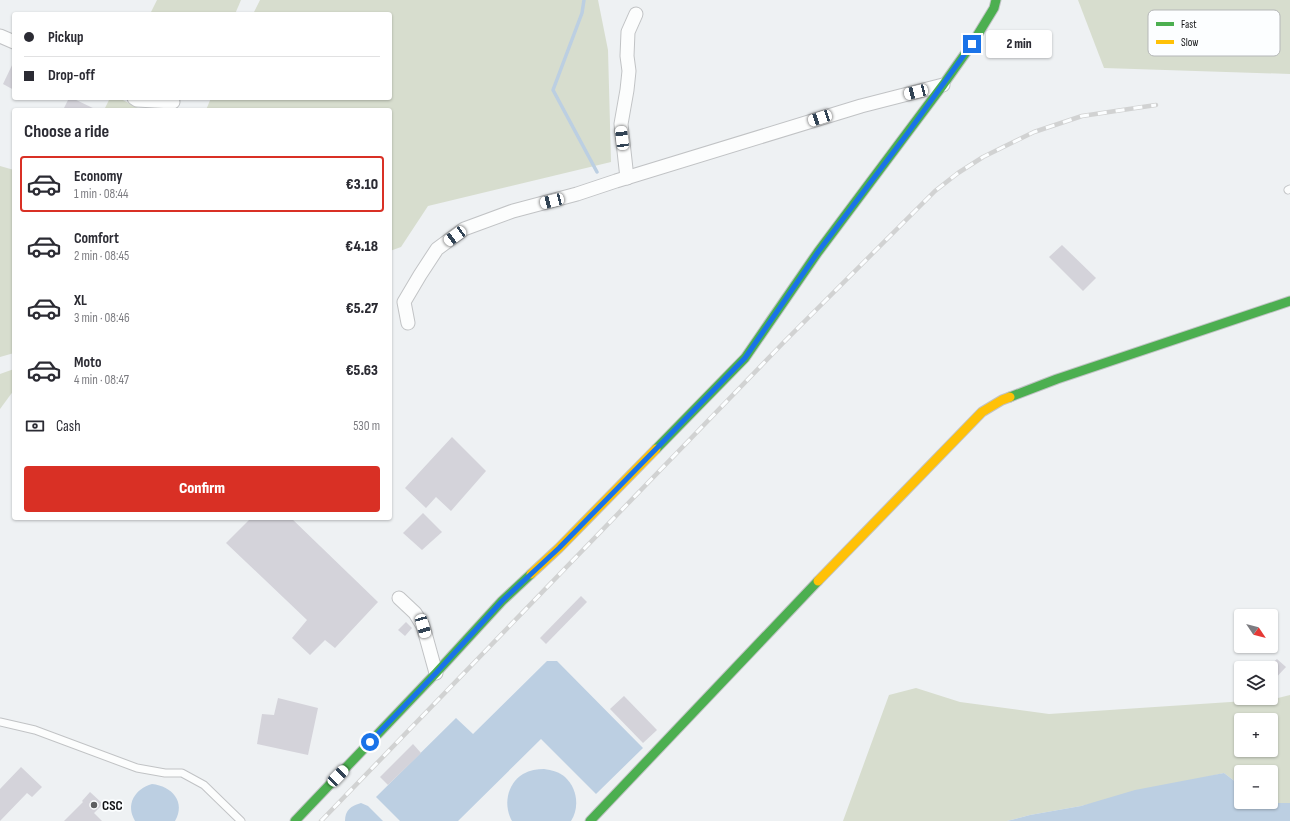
<!DOCTYPE html>
<html lang="en">
<head>
<meta charset="utf-8">
<style>
	:root { --surface:#fff; --page:#f2f2f3; --text:#2b2b33; --muted:#7c7c81; --line:#e1e1e2; --accent:#d93025 }
	body { margin:0; font-family:"Sofia Sans Condensed",sans-serif; background:var(--page); color:var(--text); height:100vh; display:flex; flex-direction:column; font-size:15px; white-space:nowrap }
	* { box-sizing:border-box; margin:0 }
	p { font-size:13px; color:var(--muted) }
	.icon { flex:none; width:22px; height:22px; fill:none; stroke:currentColor; stroke-width:2; stroke-linecap:round; stroke-linejoin:round }
	.map { position:relative; flex:1; overflow:hidden }
	.panel { position:absolute; left:12px; top:108px; width:380px; height:412px; display:flex; flex-direction:column; background:var(--surface); border-radius:4px; box-shadow:0 1px 3px #0004 }
	.panel>* { flex:none }
	.banner { position:absolute; left:12px; top:12px; width:380px; height:88px; border-radius:4px; box-shadow:0 1px 3px #0004; display:grid; align-content:center; height:88px; padding:0 12px; background:var(--surface) }
	.needle { width:26px; rotate:125deg }
	.buttons { position:absolute; left:1234px; top:609px; display:grid; gap:8px }
	.buttons a { display:grid; place-items:center; width:44px; height:44px; border-radius:4px; background:var(--surface); box-shadow:0 1px 3px #0004; font-size:20px }
	.end { position:absolute; width:18px; height:18px; margin:-9px; border:5px solid #1a73e8; background:#fff; box-shadow:0 0 0 2px #fff }
	.from { border-radius:50% }
	.bubble { position:absolute; height:28px; border-radius:4px; background:var(--surface); box-shadow:0 1px 3px #0004; font-size:13px; font-weight:800; line-height:28px; text-align:center }
	.car { position:absolute; width:12px; height:24px; margin:-12px -6px; border-radius:5px; box-shadow:0 0 3px 1px #0007; background:linear-gradient(#fff 24%,#345 0 40%,#fff 0 76%,#345 0 86%,#fff 0) }
	.banner b { display:flex; align-items:center; gap:14px; height:38px; font-size:15px }
	.banner b+b { border-top:1px solid var(--line) }
	.banner i { width:10px; height:10px; background:var(--text) }
	ul { padding:0; list-style:none }
	li { display:flex; align-items:center; gap:12px; height:56px; margin:0 8px 6px; padding:0 4px; border:2px solid transparent; border-radius:4px }
	li div { flex:1 }
	li b { display:block; font-size:15px }
	li em { font-style:normal; font-weight:800 }
	li.active { border-color:var(--accent) }
	li>.icon { width:36px; height:36px; stroke-width:1.5 }
	h2 { padding:0 12px; font-size:18px; line-height:48px }
	.pay { display:flex; align-items:center; gap:10px; height:44px; padding:0 12px; font-size:15px }
	.pay p { margin-inline-start:auto }
	.button { display:flex; gap:8px; margin-top:auto; padding:8px 12px }
	.button a { flex:1; height:46px; border-radius:4px; background:var(--accent); color:#fff; font-size:16px; font-weight:800; line-height:46px; text-align:center }
	.map>svg:first-child { display:block }
	.green { fill:#d7ddce; fill-rule:evenodd }
	.water { fill:#bccfe2 }
	.lines { fill:none; stroke-linecap:round; stroke-linejoin:round }
	.stream { stroke:#bccfe2; stroke-width:3.5 }
	.building { fill:#d4d3da }
	.lane-casing { stroke:#c1c3c5; stroke-width:9 }
	.street-casing { stroke:#c1c3c5; stroke-width:15 }
	.fast-casing { stroke:#c1c3c5; stroke-width:11 }
	.slow-casing { stroke:#c1c3c5; stroke-width:11 }
	.lane { stroke:#fcfdfd; stroke-width:7 }
	.street { stroke:#fcfdfd; stroke-width:13 }
	.fast { stroke:#4caf50; stroke-width:9 }
	.slow { stroke:#ffc107; stroke-width:9 }
	.rail-casing { stroke:#d1d2d2; stroke-width:4.5 }
	.rail { stroke:#fcfeff; stroke-width:3; stroke-dasharray:9; stroke-linecap:butt }
	.route { stroke:#1a73e8; stroke-width:5 }
	.poi-dot { fill:#5e5f61; stroke:#fcfeff; stroke-width:1.5 }
	.labels { text-anchor:middle; stroke-width:3.5; stroke-linejoin:round; paint-order:stroke }
	.poi-label { font-size:14px; font-weight:bold; fill:#101113; stroke:#fcfeff; text-anchor:start }
	.key { fill:#fcfeff; stroke:#b5b7b8; stroke-width:1 }
	.key-label { font-size:11px; fill:#101113 }
</style>
</head>
<body>
<div class="map">
<svg width="1290" height="821" viewBox="0 0 1290 821">
	<rect width="100%" height="100%" fill="#eef1f3"/>
	<g class="green">
		<path d="M157 0H241L235 14H150Z"/>
		<path d="M260 0H598L608 50 611 162 428 206 401 247 390 251V110H206L211 98H390V14H253Z"/>
		<path d="M1078 0H1290V74L1104 68Z"/>
		<path d="M110 98H119L142 110H104Z"/>
		<path d="M0 166 14 170V353L0 357Z"/>
		<path d="M14 369V390L0 409V374Z"/>
		<path d="M916 688 960 702 1049 714 1274 699 1290 695V803H1263L1261 802H1271V772H1241V786L1224 773 1081 806 1030 815 1007 821H843L889 695ZM1241 720H1271V750H1241Z"/>
	</g>
	<g class="water">
		<path d="M547 661H557L643 748 596 794 541 739 458 821H400L376 797 456 718 473 734Z"/>
		<path d="M544 769C552 770 559 772 565 777 577 788 580 807 571 821H512C503 805 507 784 523 774 530 770 537 769 544 769Z"/>
		<path d="M1224 773 1241 786V802H1261L1263 803H1290V821H1007L1030 815 1081 806 1135 790Z"/>
		<path d="M152 784C172 786 186 802 175 821H135C125 804 135 789 152 784Z"/>
		<path d="M361 803 368 806 383 821H345C345 810 351 806 361 803Z"/>
	</g>
	<g class="lines">
		<path class="stream" d="M584 0 582 13 553 90 597 172"/>
	</g>
	<g class="building">
		<path d="M14 61V90L3 84Z"/>
		<path d="M69 98H72L97 110H63Z"/>
		<path d="M1062 245 1096 278 1083 291 1049 257Z"/>
		<path d="M452 437 486 471 451 511 436 497 426 508 405 488Z"/>
		<path d="M423 513 442 532 422 550 403 533Z"/>
		<path d="M251 518H291L378 602 335 648 325 640 310 655 292 638 307 620 226 543Z"/>
		<path d="M581 596 587 602 546 644 540 638Z"/>
		<path d="M406 622 412 628 405 636 398 630Z"/>
		<path d="M1277 659 1286 667 1271 683V664Z"/>
		<path d="M624 696 657 730 643 743 610 709Z"/>
		<path d="M278 698 318 708 308 755 257 744 262 714 274 715Z"/>
		<path d="M413 744 421 753 388 785 380 777Z"/>
		<path d="M21 767 42 787 32 797 27 793 0 821V789Z"/>
		<path d="M90 792 103 804 94 813 102 821H64L83 802 82 801Z"/>
	</g>
	<g class="lines">
		<defs>
			<g id="lane">
				<path d="M1288 190 1290 189"/>
				<path d="M0 722 35 730 137 768 165 773H182L204 785 241 821"/>
			</g>
			<g id="street">
				<path d="M0 36 14 42"/>
				<path d="M134 98 137 100 173 102"/>
				<path d="M627 178 621 124 627 90 629 71 627 56 628 32 636 14"/>
				<path d="M408 323 404 302 420 275 437 249 464 229 513 211 577 194 616 181 861 106 943 85"/>
				<path d="M399 598 415 613 423 626 436 673"/>
			</g>
			<g id="fast">
				<path d="M1010 397 1057 379 1290 301"/>
				<path d="M656 449 745 358 818 252 943 85 972 44 994 8 996 0"/>
				<path d="M295 821 436 673 502 601 531 574"/>
				<path d="M590 821 818 581"/>
			</g>
			<g id="slow">
				<path d="M531 574 559 548 656 449"/>
				<path d="M818 581 982 412 1002 400 1010 397"/>
			</g>
		</defs>
		<use href="#lane" class="lane-casing"/>
		<use href="#street" class="street-casing"/>
		<use href="#fast" class="fast-casing"/>
		<use href="#slow" class="slow-casing"/>
		<use href="#lane" class="lane"/>
		<use href="#street" class="street"/>
		<use href="#fast" class="fast"/>
		<use href="#slow" class="slow"/>
		<defs>
			<path id="rail" d="M321 821 785 341 935 191 958 173 983 157 1034 132 1082 116 1156 105"/>
		</defs>
		<use href="#rail" class="rail-casing"/>
		<use href="#rail" class="rail"/>
	</g>
	<g class="lines">
		<path class="route" d="M370 742 436 673 502 601 559 548 745 358 818 252 907 134 972 44"/>
	</g>
	<circle class="poi-dot" cx="94" cy="805" r="4"/>
	<g class="labels">
		<g class="poi-label">
			<text x="102" y="810">CSC</text>
		</g>
	</g>
	<rect x="1148" y="10" width="132" height="46" rx="6" class="key"/>
	<rect x="1156" y="22" width="18" height="4" fill="#4caf50"/>
	<rect x="1156" y="40" width="18" height="4" fill="#ffc107"/>
	<g class="key-label">
		<text x="1181" y="28">Fast</text>
		<text x="1181" y="46">Slow</text>
	</g>
</svg>
<div class="buttons">
<a><svg class="needle" viewBox="-14 -14 28 28"><path d="M0-13l5 13h-10z" fill="#e53935"/><path d="M0 13l5-13h-10z" fill="#7c7c81"/></svg></a>
<a><svg class="icon" aria-label="layers" viewBox="0 0 24 24"><path d="M12 4l9 5-9 5-9-5zM3 14l9 5 9-5"/></svg></a>
<a>+</a>
<a>−</a>
</div>
<i class="end from" style="left:370px;top:742px"></i>
<i class="end" style="left:972px;top:44px"></i>
<div class="bubble" style="left:986px;top:30px;width:66px">2 min</div>
<i class="car" style="left:916px;top:92px;rotate:256deg"></i>
<i class="car" style="left:820px;top:118px;rotate:252deg"></i>
<i class="car" style="left:622px;top:138px;rotate:353deg"></i>
<i class="car" style="left:552px;top:201px;rotate:256deg"></i>
<i class="car" style="left:455px;top:236px;rotate:234deg"></i>
<i class="car" style="left:423px;top:626px;rotate:164deg"></i>
<i class="car" style="left:338px;top:776px;rotate:44deg"></i>
<div class="banner">
<b><i class="from"></i>Pickup</b>
<b><i></i>Drop-off</b>
</div>
<section class="panel">
<h2>Choose a ride</h2>
<ul>
<li class="active"><svg class="icon" aria-label="car" viewBox="0 0 24 24"><path d="M5 17H2v-5l4-1 3-4h7l3 4 3 1v5h-3M9 17h6M6 11h13"/><circle cx="7" cy="17" r="2"/><circle cx="17" cy="17" r="2"/></svg><div><b>Economy</b><p>1 min · 08:44</p></div><em>€3.10</em></li>
<li><svg class="icon" aria-label="car" viewBox="0 0 24 24"><path d="M5 17H2v-5l4-1 3-4h7l3 4 3 1v5h-3M9 17h6M6 11h13"/><circle cx="7" cy="17" r="2"/><circle cx="17" cy="17" r="2"/></svg><div><b>Comfort</b><p>2 min · 08:45</p></div><em>€4.18</em></li>
<li><svg class="icon" aria-label="car" viewBox="0 0 24 24"><path d="M5 17H2v-5l4-1 3-4h7l3 4 3 1v5h-3M9 17h6M6 11h13"/><circle cx="7" cy="17" r="2"/><circle cx="17" cy="17" r="2"/></svg><div><b>XL</b><p>3 min · 08:46</p></div><em>€5.27</em></li>
<li><svg class="icon" aria-label="car" viewBox="0 0 24 24"><path d="M5 17H2v-5l4-1 3-4h7l3 4 3 1v5h-3M9 17h6M6 11h13"/><circle cx="7" cy="17" r="2"/><circle cx="17" cy="17" r="2"/></svg><div><b>Moto</b><p>4 min · 08:47</p></div><em>€5.63</em></li>
</ul>
<div class="pay"><svg class="icon" aria-label="cash" viewBox="0 0 24 24"><path d="M3 7h18v10H3z"/><circle cx="12" cy="12" r="2"/></svg>Cash<p>530 m</p></div>
<div class="button"><a>Confirm</a></div>
</section>
</div>
</body>
</html>
